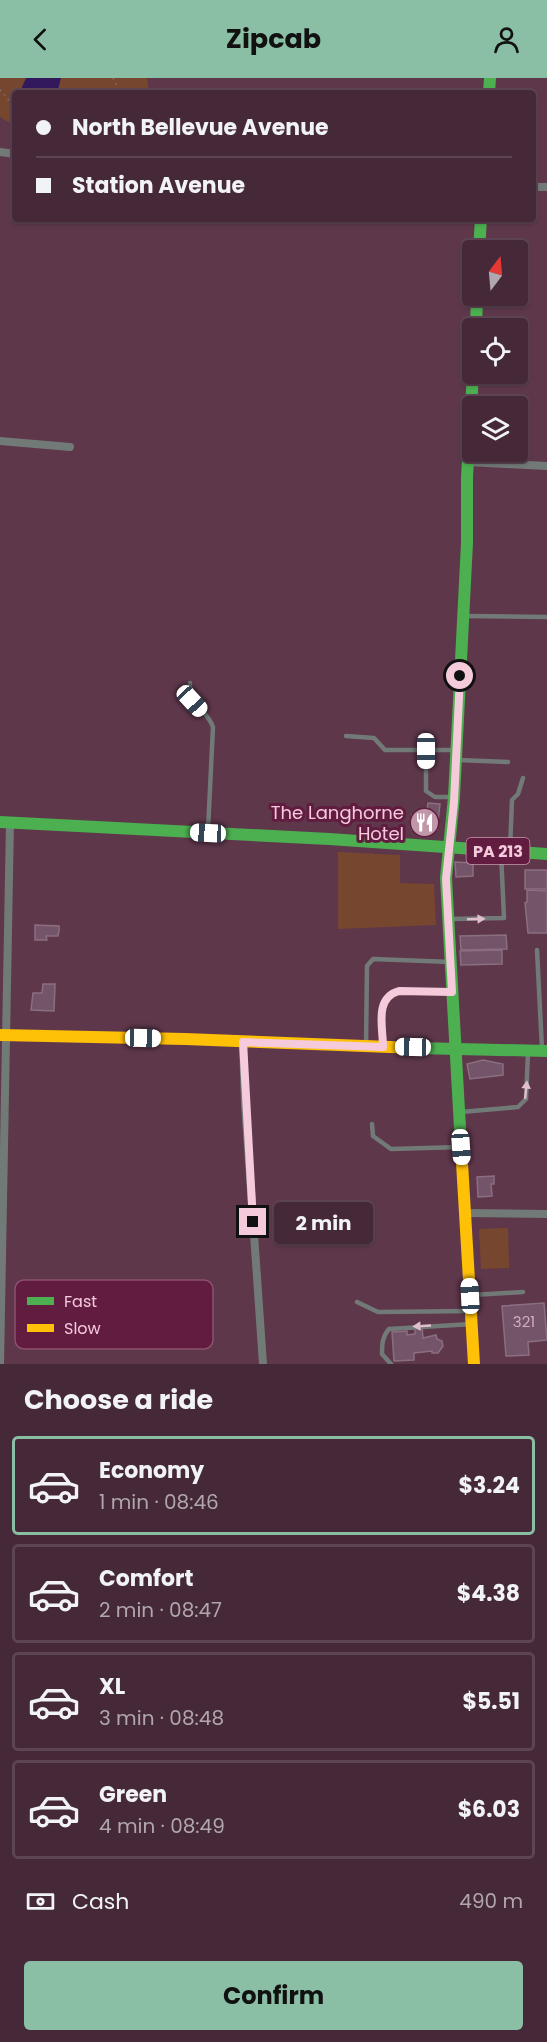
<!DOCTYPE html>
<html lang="en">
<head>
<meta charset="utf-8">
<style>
	:root { --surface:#462938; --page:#4d3140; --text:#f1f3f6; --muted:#b0a6ae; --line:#5e4553; --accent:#8abfa5 }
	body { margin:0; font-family:Poppins,sans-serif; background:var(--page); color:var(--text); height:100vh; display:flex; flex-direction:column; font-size:22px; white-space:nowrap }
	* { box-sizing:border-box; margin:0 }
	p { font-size:20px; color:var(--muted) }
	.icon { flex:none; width:33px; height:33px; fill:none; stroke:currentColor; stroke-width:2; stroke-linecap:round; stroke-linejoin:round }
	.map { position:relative; height:1286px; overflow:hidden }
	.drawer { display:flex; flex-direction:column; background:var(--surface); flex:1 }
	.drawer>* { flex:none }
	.top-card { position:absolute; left:12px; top:12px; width:524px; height:132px; border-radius:6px; box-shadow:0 2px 4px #0004,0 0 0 2px var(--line); display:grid; align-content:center; height:132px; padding:0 24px; background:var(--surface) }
	.needle { width:39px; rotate:16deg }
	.buttons { position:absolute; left:462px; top:162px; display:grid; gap:12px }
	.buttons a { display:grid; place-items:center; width:66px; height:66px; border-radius:6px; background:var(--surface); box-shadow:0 2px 4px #0004,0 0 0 2px var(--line); font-size:30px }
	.end { position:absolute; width:27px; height:27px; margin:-14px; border:8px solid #f5cadb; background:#111; box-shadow:0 0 0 3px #111 }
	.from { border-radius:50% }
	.bubble { position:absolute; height:42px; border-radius:6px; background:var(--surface); box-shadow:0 2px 4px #0004,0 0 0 2px var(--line); font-size:20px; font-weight:700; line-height:42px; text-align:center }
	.car { position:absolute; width:18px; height:36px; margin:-18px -9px; border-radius:8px; box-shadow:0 0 4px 2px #0007; background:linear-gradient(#fff 24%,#345 0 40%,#fff 0 76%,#345 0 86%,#fff 0) }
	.top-card b { display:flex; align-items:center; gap:21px; height:57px; font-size:22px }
	.top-card b+b { border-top:2px solid var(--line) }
	.top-card i { width:15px; height:15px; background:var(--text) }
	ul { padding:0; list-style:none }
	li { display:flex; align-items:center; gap:18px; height:99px; margin:0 12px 9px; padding:0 12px; border:3px solid var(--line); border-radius:6px }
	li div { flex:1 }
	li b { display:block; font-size:22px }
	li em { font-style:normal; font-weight:700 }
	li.active { border-color:var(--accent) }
	li>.icon { width:54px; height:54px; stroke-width:1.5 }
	h2 { padding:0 24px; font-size:27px; line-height:72px }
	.pay { display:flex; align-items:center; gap:15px; height:66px; padding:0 24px; font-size:22px }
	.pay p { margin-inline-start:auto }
	.cta { display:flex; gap:12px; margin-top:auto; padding:12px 24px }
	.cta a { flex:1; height:69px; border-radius:6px; background:var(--accent); color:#111; font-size:24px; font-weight:700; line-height:69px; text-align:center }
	header { display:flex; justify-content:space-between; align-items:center; height:78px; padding:0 24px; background:var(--accent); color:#111; font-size:27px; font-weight:700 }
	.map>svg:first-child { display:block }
	.green { fill:#76472e }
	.water { fill:#32195d }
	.building { fill:#735469; stroke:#8c6e81; stroke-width:1.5 }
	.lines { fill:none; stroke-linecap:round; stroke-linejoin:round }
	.path { stroke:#7b767a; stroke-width:1.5; stroke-dasharray:1.5 4.5; stroke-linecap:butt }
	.lane { stroke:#727a78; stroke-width:4.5 }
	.street { stroke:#727a78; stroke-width:8 }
	.fast { stroke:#4caf50; stroke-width:12 }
	.slow { stroke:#ffc107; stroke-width:12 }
	.oneway { fill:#e1becc }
	.route { stroke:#f5cadb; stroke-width:8 }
	.labels { text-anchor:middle; stroke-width:6; stroke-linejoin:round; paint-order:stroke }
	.number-label { font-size:15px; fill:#d4acbe }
	.shield { fill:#611c40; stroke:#c996ac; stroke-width:1.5 }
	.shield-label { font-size:16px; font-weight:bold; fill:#f5cadb }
	.poi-label { font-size:18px; fill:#f5cadb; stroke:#611c40; text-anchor:end }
	.key { fill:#611c40; stroke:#8d506e; stroke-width:1.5 }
	.key-label { font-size:16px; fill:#f5cadb }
</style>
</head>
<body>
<header><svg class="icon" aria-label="back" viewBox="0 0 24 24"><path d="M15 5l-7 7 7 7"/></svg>Zipcab<svg class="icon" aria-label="person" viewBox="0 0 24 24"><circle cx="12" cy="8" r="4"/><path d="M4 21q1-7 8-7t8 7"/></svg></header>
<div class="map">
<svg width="547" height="1286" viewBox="0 0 547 1286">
	<rect width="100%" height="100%" fill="#5e374b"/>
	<g class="green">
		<path d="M0 0H147L149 15H15V48L0 39Z"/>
		<path d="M338 774 400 777V805L434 806 436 847 338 851Z"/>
		<path d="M508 1150 509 1190 481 1191 479 1151Z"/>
	</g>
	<path class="water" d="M26 0H61L57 15H23L22 9Z"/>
	<g class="building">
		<path d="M428 725 440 726 437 752H412V737L426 738Z"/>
		<path d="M455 784 473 785V798L456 799Z"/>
		<rect x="525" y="792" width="22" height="19"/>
		<path d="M527 812 547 813V855H528L525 825 527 824Z"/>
		<path d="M35 847 59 848V853L58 858H46L47 862H35Z"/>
		<path d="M506 857 507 871 461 872 460 858Z"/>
		<path d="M502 872V886L461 887 460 873Z"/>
		<path d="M43 906H55L54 933 31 932 33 915H42Z"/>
		<path d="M483 982 503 986V997L470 1001 467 986Z"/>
		<path d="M494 1098V1106H491L492 1118 478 1119 477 1099Z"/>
		<path d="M544 1225 547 1262 528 1264 529 1277 506 1278 502 1228Z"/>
		<path d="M422 1249 423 1260 436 1257 437 1261 442 1263 443 1268 438 1275H432V1273L414 1275V1282L394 1283 392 1254 407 1253V1257L415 1256V1250Z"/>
	</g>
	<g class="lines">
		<g class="path">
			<path d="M113 0 121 15"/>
			<path d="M0 12 8 21 15 37"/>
		</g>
		<g class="lane">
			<path d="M465 538 547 539"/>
			<path d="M190 605C189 629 206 630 213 649L208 752"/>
			<path d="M346 658 374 660 385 672H456"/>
			<path d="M426 673V713L435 719H454"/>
			<path d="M458 682 508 684"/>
			<path d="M510 771 512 722 518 716 523 700"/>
			<path d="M450 841 504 840 501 774"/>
			<path d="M537 872 542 971"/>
			<path d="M383 968C383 949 374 920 399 913L452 914"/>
			<path d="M366 969 367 888 373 881 451 884"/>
			<path d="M461 1034 518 1029 526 1021 528 974"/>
			<path d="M372 1046 373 1058 391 1071 461 1069"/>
			<path d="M472 1217 523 1214"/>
			<path d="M357 1224 378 1234 471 1233"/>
			<path d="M391 1286 382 1276C382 1267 382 1259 389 1251L472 1246"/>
		</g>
		<g class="street">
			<path d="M0 74 15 76"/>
			<path d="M532 109H547"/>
			<path d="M0 363 70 369"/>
			<path d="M468 384 547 388"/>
			<path d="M243 964 245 1026 263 1286"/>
			<path d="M465 1135 547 1136"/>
			<path d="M0 1286 10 744"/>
		</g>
		<g class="fast">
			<path d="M489 15 490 0"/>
			<path d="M479 172 481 141"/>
			<path d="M476 250 477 218"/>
			<path d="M0 744 329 761 547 776"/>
			<path d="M416 970 547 973"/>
			<path d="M461 1068 446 800 454 719 467 465V399L473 296"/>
		</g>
		<g class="slow">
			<path d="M0 957 185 961 416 970"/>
			<path d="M461 1068 474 1286"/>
		</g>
	</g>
	<defs><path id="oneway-solid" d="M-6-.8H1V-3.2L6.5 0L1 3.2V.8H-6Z" transform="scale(1.5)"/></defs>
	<g class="oneway">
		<use href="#oneway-solid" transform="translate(476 841) rotate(-2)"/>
		<use href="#oneway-solid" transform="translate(526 1012) rotate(-84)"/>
		<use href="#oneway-solid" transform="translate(422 1248) rotate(177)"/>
	</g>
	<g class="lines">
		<path class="route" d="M253 1144 243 964 383 969C383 949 374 920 399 913L452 914 446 801 454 724 460 598"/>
	</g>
	<defs>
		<symbol id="restaurant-disc" viewBox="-11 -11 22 22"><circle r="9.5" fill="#c097a9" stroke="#611c40"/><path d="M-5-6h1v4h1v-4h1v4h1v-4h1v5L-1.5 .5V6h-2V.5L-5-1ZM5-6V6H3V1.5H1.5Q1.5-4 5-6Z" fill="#fff"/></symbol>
	</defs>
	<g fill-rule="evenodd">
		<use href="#restaurant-disc" x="408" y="728" width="33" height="33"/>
	</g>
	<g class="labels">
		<g class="number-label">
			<text x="524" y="1249">321</text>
		</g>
		<rect class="shield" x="466.5" y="760" width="63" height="26" rx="4.5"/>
		<g class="shield-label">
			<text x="498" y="779">PA 213</text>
		</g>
		<g class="poi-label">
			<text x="404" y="741">The Langhorne<tspan x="404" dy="21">Hotel</tspan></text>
		</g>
	</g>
	<rect x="15" y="1202" width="198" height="69" rx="9" class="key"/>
	<rect x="27" y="1219" width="27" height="8" fill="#4caf50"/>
	<rect x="27" y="1246" width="27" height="8" fill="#ffc107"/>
	<g class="key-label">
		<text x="64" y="1229">Fast</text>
		<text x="64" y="1256">Slow</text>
	</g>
</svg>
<div class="buttons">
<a><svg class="needle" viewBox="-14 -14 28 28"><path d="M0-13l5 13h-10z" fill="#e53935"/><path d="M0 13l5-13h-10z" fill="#b0a6ae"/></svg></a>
<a><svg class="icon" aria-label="locate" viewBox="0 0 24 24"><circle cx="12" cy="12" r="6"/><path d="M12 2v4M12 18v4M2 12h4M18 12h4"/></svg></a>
<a><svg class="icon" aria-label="layers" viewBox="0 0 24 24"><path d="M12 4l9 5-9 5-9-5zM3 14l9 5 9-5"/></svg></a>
</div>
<i class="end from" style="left:460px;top:598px"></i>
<i class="end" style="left:253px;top:1144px"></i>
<div class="bubble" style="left:274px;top:1124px;width:99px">2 min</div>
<i class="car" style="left:192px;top:623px;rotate:137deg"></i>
<i class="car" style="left:426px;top:673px;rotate:180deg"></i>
<i class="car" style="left:208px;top:755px;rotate:273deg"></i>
<i class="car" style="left:143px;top:960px;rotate:91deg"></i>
<i class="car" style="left:413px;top:969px;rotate:271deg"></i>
<i class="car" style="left:461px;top:1069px;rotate:176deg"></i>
<i class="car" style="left:470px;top:1218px;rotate:357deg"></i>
<div class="top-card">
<b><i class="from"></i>North Bellevue Avenue</b>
<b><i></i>Station Avenue</b>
</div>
</div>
<section class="drawer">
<h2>Choose a ride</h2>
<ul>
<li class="active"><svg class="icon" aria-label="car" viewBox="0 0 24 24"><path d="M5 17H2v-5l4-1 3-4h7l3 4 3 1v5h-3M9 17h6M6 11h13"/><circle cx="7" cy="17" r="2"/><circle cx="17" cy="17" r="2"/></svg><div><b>Economy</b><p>1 min · 08:46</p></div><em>$3.24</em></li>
<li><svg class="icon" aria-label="car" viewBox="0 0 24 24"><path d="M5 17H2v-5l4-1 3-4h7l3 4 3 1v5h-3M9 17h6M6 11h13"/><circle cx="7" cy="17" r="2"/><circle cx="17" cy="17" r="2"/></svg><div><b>Comfort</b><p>2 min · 08:47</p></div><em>$4.38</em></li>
<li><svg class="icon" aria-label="car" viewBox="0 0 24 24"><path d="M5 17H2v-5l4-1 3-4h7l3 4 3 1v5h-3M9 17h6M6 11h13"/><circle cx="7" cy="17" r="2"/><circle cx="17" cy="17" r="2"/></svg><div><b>XL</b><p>3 min · 08:48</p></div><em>$5.51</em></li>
<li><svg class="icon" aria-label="car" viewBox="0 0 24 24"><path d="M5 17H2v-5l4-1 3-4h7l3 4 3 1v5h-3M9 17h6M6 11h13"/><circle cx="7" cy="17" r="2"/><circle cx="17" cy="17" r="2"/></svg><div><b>Green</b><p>4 min · 08:49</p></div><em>$6.03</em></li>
</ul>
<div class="pay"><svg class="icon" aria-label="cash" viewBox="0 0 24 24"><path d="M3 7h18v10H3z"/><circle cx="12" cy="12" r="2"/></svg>Cash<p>490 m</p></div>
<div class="cta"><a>Confirm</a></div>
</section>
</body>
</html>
